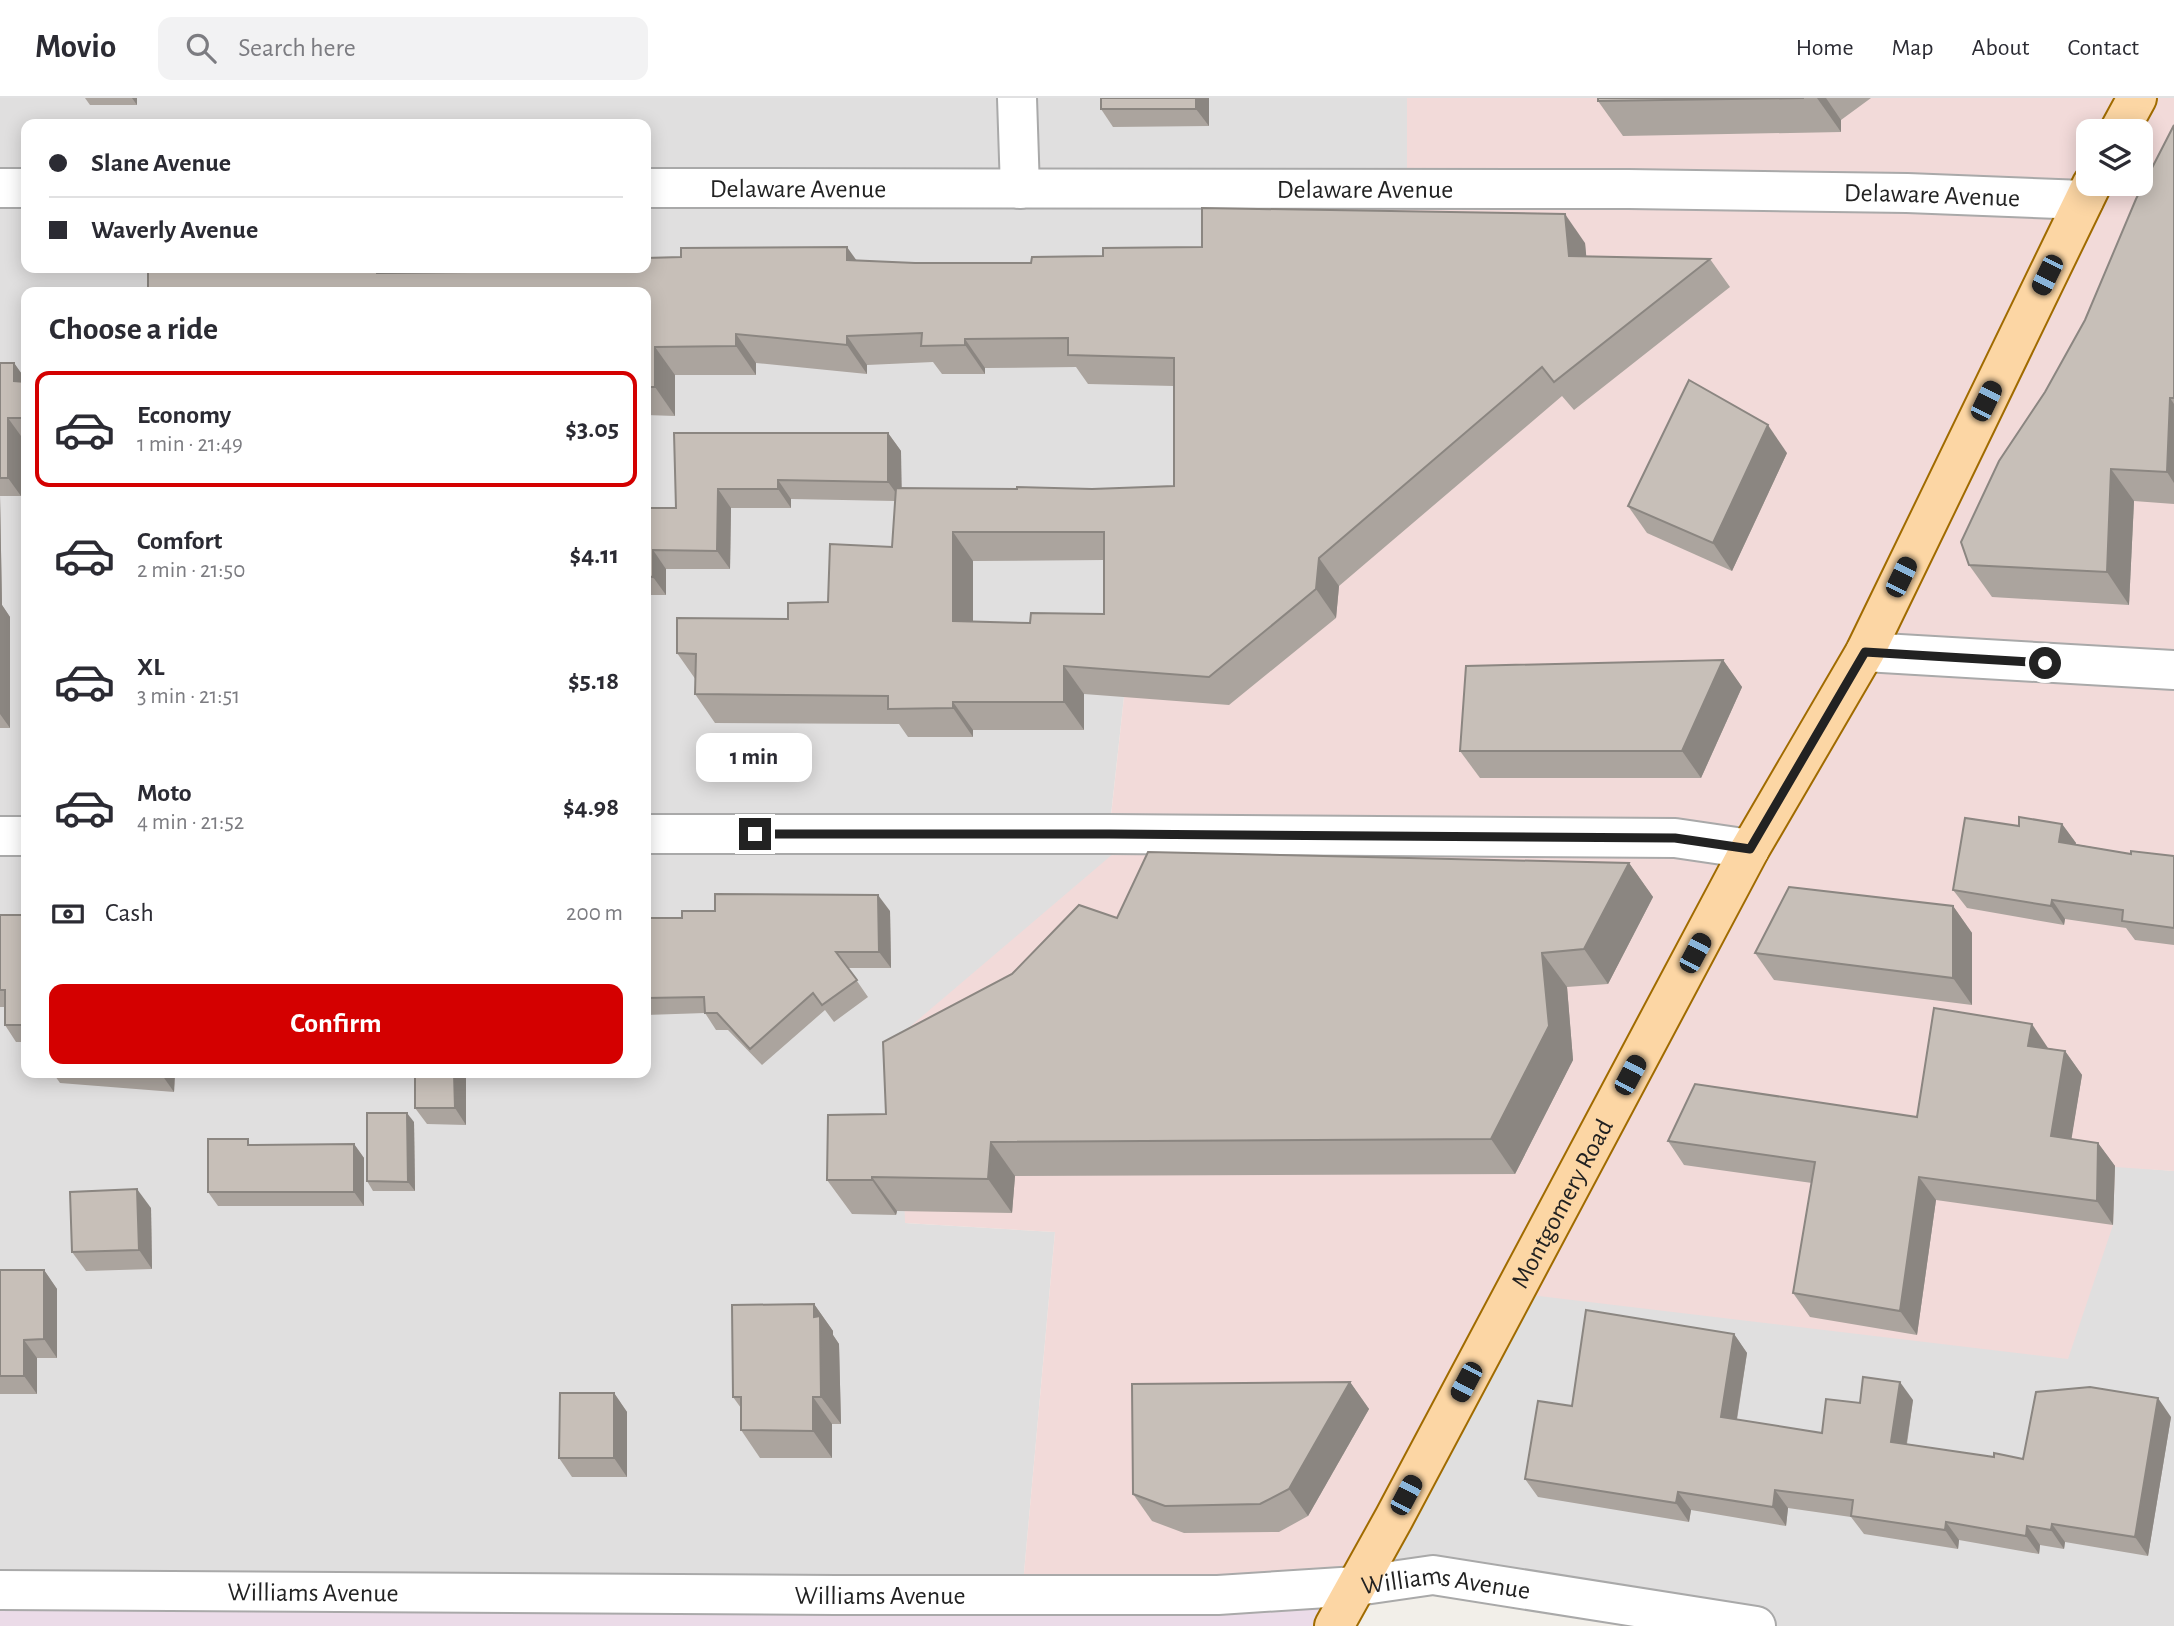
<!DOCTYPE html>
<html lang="en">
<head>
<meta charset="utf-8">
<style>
	:root { --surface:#fff; --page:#f2f2f3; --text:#2b2b33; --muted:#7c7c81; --line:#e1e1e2; --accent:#d40000 }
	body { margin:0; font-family:"Alegreya Sans",sans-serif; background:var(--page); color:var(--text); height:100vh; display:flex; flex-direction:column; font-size:26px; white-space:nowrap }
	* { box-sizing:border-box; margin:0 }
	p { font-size:23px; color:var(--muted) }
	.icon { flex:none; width:38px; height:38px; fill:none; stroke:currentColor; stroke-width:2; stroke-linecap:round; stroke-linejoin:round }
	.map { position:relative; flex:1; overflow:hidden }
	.side { position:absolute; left:21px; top:189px; width:630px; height:791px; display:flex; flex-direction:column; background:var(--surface); border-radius:14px; box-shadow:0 4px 18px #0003 }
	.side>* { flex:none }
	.guide { position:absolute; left:21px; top:21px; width:630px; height:154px; border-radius:14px; box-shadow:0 4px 18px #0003; display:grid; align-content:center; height:154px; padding:0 28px; background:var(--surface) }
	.buttons { position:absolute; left:2076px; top:21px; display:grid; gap:14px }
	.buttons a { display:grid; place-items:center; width:77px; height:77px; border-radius:14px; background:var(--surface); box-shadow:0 4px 18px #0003; font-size:35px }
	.end { position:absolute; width:32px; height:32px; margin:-16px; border:9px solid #222; background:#fff; box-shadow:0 0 0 4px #fff }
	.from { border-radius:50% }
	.bubble { position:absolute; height:49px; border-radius:14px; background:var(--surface); box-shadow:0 4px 18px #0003; font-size:23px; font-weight:600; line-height:49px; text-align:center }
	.car { position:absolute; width:21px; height:42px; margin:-21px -10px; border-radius:9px; box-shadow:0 0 5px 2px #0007; background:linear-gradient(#222 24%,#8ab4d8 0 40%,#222 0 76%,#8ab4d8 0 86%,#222 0) }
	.guide b { display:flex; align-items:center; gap:24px; height:66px; font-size:26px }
	.guide b+b { border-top:2px solid var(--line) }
	.guide i { width:18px; height:18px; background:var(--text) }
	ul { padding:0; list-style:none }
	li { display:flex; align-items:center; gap:21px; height:116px; margin:0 14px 10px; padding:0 14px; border:4px solid transparent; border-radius:14px }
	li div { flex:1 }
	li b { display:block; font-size:26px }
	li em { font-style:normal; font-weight:600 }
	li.selected { border-color:var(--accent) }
	li>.icon { width:63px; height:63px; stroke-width:1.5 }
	h2 { padding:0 28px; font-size:32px; line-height:84px }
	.pay { display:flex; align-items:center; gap:18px; height:77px; padding:0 28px; font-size:26px }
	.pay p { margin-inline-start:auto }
	.cta { display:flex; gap:14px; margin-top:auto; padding:14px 28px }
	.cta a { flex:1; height:80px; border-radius:14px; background:var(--accent); color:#fff; font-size:28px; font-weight:600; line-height:80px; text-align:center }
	header { display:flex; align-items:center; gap:42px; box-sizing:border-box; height:98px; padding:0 35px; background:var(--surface); border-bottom:2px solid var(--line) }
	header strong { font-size:33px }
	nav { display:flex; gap:38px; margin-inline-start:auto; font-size:24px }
	.search { width:490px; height:63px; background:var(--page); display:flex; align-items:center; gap:18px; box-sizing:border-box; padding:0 24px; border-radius:14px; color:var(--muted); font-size:26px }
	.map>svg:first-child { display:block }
	.residential { fill:#e0dfdf; fill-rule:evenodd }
	.commercial { fill:#f2dad9; fill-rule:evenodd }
	.industrial { fill:#ebdbe8 }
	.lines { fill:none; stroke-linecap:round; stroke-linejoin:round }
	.minor-casing { stroke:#a9a9a9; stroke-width:42 }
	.major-casing { stroke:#a06b00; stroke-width:42 }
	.minor { stroke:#fff; stroke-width:38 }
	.major { stroke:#fcd6a4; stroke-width:38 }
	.wall { fill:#aba49e; fill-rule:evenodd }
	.shaded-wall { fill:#8b8681 }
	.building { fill:#c7bfb8; stroke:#8b8681; stroke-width:2; fill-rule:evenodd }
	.route { stroke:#222; stroke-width:9 }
	.labels { text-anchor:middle; stroke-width:5; stroke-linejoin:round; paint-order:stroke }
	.street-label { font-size:26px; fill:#222; stroke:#fff }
</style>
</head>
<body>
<header>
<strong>Movio</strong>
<div class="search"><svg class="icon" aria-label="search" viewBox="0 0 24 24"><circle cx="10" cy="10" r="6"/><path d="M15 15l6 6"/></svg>Search here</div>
<nav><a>Home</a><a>Map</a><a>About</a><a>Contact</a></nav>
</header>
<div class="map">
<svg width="2174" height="1528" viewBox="0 0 2174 1528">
	<rect width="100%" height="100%" fill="#f2efe9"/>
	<g class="residential">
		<path d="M0 0H1407V92L1222 139 1223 356 1124 599 1109 735 1134 737 905 1125 1055 1134 1022 1497 0 1493ZM26 26H646V170H26ZM26 194H646V975H26Z"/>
		<path d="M2115 1068 2174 1073V1528H1652L1655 1513 1357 1488 1514 1194 2113 1127Z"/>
	</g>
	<path class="commercial" d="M1407 0H2174V1073L2115 1069 2113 1127 2068 1261 1514 1195 1357 1488 1022 1497 1055 1134 905 1125 899 938 1134 738 1109 736 1124 599 1227 415 1222 139 1218 91 1407 92ZM2088 33H2140V86H2088Z"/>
	<path class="industrial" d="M1357 1488 1334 1528H0V1493Z"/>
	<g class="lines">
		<defs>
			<g id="minor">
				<path d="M1017 0 1020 91"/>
				<path d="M0 90H26"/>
				<path id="s1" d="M646 90 1629 91 1907 95 2084 102"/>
				<path d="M1865 554 2174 572"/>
				<path d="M646 736H1109L1675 740 1750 751"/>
				<path d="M0 738H26"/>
				<path id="s2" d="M0 1492 836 1497H1218L1357 1488 1433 1477 1756 1528"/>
			</g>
			<g id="major">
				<path d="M2119 33 2137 0"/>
				<path id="s3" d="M1334 1528 1394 1420 1750 751 1865 554 2092 86"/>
			</g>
		</defs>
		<use href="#minor" class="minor-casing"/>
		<use href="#major" class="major-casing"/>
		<use href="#minor" class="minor"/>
		<use href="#major" class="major"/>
	</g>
	<g class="wall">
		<path d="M85 0H137V7H90Z"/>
		<path d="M1101 0H1209V28L1113 29 1101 11Z"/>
		<path d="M1598 0H1871L1841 22V34L1623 38 1598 3Z"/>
		<path d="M2174 27V406L2134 403 2129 507 1992 499 1969 467 2085 222Z"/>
		<path d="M1585 145 1586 158 1710 161 1730 189 1574 312 1562 298 1339 488 1336 520 1229 607 1084 596V632H973V639H908L899 626 715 625 695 596 696 582 677 555 788 521 828 504 892 449 895 403 791 401V410H731L730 471H666V497H646V410H676L674 335H888L901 353V390L1017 391H1092L1174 388V288L1088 286 1076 269 985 270V276H942L933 264 867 267V276L756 265V277H675V318L646 317V194L148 170H384L388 175 470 174 856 162 915 165H1031L1103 158ZM1104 462V516L1030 525 973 524V463Z"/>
		<path d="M0 265H14L26 282V338H21V398H0L2 507 10 519V630H0Z"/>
		<path d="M1787 355 1732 473 1647 435 1628 408Z"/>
		<path d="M1723 562 1742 589 1701 680H1480L1460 653Z"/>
		<path d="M2062 726 2076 745 2075 746 2131 756 2174 758V847L2135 842 2126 830 2065 821 2064 827 1967 810 1953 792 2019 728Z"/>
		<path d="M1629 765 1653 799 1608 886 1567 889 1573 962 1515 1076 1015 1078 1012 1115 897 1113 896 1117 852 1116 827 1082 886 1016 1117 820Z"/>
		<path d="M1953 808 1972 835V907L1774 882 1755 855Z"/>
		<path d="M890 813 891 870H848L868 899 834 924 825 912 762 967 728 932H716L705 915 646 917V820H682Z"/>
		<path d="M0 817H26V944H16L5 927V909H0Z"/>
		<path d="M2048 950 2065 953 2082 977 2071 1041 2098 1045 2115 1068 2113 1127 1936 1102 1917 1237 1810 1219 1793 1195 1812 1085 1684 1067 1668 1043 1917 1019Z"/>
		<path d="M53 975H175L174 994 60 985Z"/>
		<path d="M466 975V1027L427 1026 415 1010Z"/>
		<path d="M414 1024 415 1093H373L367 1083Z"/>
		<path d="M354 1046 364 1060V1108H218L208 1094 252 1047Z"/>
		<path d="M151 1110 152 1171 86 1173 72 1154Z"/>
		<path d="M0 1172H44L57 1191V1260H37V1296H0Z"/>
		<path d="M814 1206 833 1233V1237L839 1246 841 1326H832V1360H760L741 1332V1310L733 1299Z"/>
		<path d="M1734 1236 1747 1255 1737 1322 1822 1335 1860 1305 1913 1302 1907 1346 1994 1359 2023 1361 2171 1319 2148 1458 2065 1444 2064 1451 2040 1447 2039 1456 1959 1442 1958 1451 1864 1436 1851 1419 1788 1410 1786 1428 1691 1412 1689 1424 1538 1399 1525 1381 1572 1308Z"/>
		<path d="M1350 1284 1369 1311 1308 1418 1279 1434 1184 1435 1152 1423 1133 1396Z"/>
		<path d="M614 1295 627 1314V1379H572L559 1360Z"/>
	</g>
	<g class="shaded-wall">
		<path d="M132 0H137V7Z"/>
		<path d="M1196 0H1209V28L1196 11Z"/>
		<path d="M1817 0H1826L1841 22V34Z"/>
		<path d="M1565 116 1585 145 1589 186 1569 158Z"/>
		<path d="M847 149 867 177 847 162Z"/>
		<path d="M376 170H384L396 187 377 175Z"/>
		<path d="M736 236 756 265V277L736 248Z"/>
		<path d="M847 238 867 267V276L847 247Z"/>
		<path d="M965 241 985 270V276L965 247Z"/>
		<path d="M655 249 675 277V318L655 289Z"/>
		<path d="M14 265 26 282V301L14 283Z"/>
		<path d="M2170 300 2174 306V385L2167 374Z"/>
		<path d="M8 320 21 338V398L8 380Z"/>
		<path d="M1768 327 1787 355 1732 473 1713 445Z"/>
		<path d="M888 335 901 353 902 403 888 384Z"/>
		<path d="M2111 371 2134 403 2129 507 2107 474Z"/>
		<path d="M778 382 791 401V410L778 391Z"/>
		<path d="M718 391 731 410 730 471 717 453Z"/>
		<path d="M0 398 2 507 10 519V630L0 616Z"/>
		<path d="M953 434 973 463V552L953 523Z"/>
		<path d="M653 452 666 471V497L653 479Z"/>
		<path d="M1319 460 1339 488 1336 520 1316 491Z"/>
		<path d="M1723 562 1742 589 1701 680 1682 653Z"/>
		<path d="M1064 568 1084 596V632L1064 604Z"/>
		<path d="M953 604 973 632V639L953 610Z"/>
		<path d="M2062 726 2076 745 2072 762 2059 744Z"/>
		<path d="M1629 765 1653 799 1608 886 1584 851Z"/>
		<path d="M878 797 890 813 891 870 879 854Z"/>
		<path d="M2052 802 2065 821 2064 827 2051 808Z"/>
		<path d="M1953 808 1972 835V907L1953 880Z"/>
		<path d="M1542 855 1567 889 1573 962 1515 1076 1491 1041Z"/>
		<path d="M2032 926 2048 950 2044 972 2028 948Z"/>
		<path d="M2065 953 2082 977 2068 1062 2051 1038Z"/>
		<path d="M162 975H175L174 994 162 977Z"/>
		<path d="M454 975H466V1027L455 1010Z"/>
		<path d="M407 1015 414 1024 415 1093 408 1084Z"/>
		<path d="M991 1044 1015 1078 1012 1115 988 1081Z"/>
		<path d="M2098 1045 2115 1068 2113 1127 2097 1103Z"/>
		<path d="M354 1046 364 1060V1108L354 1094Z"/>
		<path d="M872 1079 897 1113 896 1117 872 1082Z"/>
		<path d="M1919 1079 1936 1102 1917 1237 1900 1213Z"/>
		<path d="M137 1091 151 1110 152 1171 139 1152Z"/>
		<path d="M44 1172 57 1191V1260L44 1241Z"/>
		<path d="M814 1206 833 1233V1237L839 1246 841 1326 821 1299 814 1219Z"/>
		<path d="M1734 1236 1747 1255 1734 1338 1721 1319Z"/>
		<path d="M24 1242 37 1260V1296L24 1278Z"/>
		<path d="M1350 1284 1369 1311 1308 1418 1289 1391Z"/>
		<path d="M1900 1284 1913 1302 1904 1362 1891 1344Z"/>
		<path d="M614 1295 627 1314V1379L614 1360Z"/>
		<path d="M813 1299 832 1326V1360L813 1333Z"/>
		<path d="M2158 1300 2171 1319 2148 1458 2135 1439Z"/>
		<path d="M1775 1392 1788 1410 1786 1428 1773 1409Z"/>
		<path d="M1678 1394 1691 1412 1689 1424 1676 1405Z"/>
		<path d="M1946 1424 1959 1442 1958 1451 1945 1432Z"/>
		<path d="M2052 1426 2065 1444 2064 1451 2051 1432Z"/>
		<path d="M2027 1428 2040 1447 2039 1456 2026 1438Z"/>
	</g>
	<g class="building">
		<rect x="1101" y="0" width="95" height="11"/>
		<path d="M1598 0H1804L1598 3Z"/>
		<path d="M2174 27V300H2170L2167 374 2111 371 2107 474 1969 467 1961 444 1999 363 2045 294 2085 222 2136 101Z"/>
		<path d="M1202 110 1565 116 1569 158 1710 161 1554 284 1542 269 1319 460 1316 491 1209 579 1064 568V604H953V610L888 611V598L695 596 696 556 677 555V520L788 521V505L828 504 830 446 892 449 896 390 1017 391V389L1092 391 1174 388V260L1068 257V240L965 241V247L921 248 922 235 847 238V247L736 236V248L655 249V289H646V194H148V170H376L377 175 470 174V170H646V160L681 159V150L847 149V162L915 165H1031L1032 159 1103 158V150L1202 149ZM953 434H1104V516L1031 515 1030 525 953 523Z"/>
		<path d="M0 265H14V283L26 284V320H8V380H0Z"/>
		<path d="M1689 282 1768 327 1713 445 1628 408Z"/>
		<path d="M674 335H888V384L778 382V391H718L717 453 653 452V479L646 478V410H676Z"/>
		<path d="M1723 562 1682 653H1460L1466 568Z"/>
		<path d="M2019 719 2062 726 2059 744 2131 756V753L2174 758V830L2122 823 2123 812 2052 802 2051 808 1953 792 1965 720 2019 728Z"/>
		<path d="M1148 754 1629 765 1584 851 1542 855 1549 928 1491 1041 991 1044 988 1081 872 1079V1082H827L828 1017 886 1016 883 944 1012 876 1079 807 1117 820Z"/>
		<path d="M1789 789 1953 808V880L1755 855Z"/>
		<path d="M715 796 878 797 879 854H836L857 882 822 907 813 895 750 951 717 915H705L704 899 646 900V820H682V813H715Z"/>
		<path d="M0 817H26V927H5V892H0Z"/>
		<path d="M1934 910 2032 926 2028 948 2065 953 2051 1038 2098 1045 2097 1103 1919 1079 1900 1213 1793 1195 1815 1064 1668 1043 1695 986 1917 1019Z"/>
		<path d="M130 975H162V977Z"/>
		<path d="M415 975H454L455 1010H415Z"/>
		<path d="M367 1015H407L408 1084 367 1083Z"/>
		<path d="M208 1041H248V1047L354 1046V1094H208Z"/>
		<path d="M137 1091 139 1152 72 1154 70 1094Z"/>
		<path d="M0 1172H44V1241L24 1242V1278H0Z"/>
		<path d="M814 1206V1219L820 1218 821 1299H813V1333L741 1332V1299H733L732 1207Z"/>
		<path d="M1586 1212 1734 1236 1721 1319 1822 1335 1826 1301 1860 1305 1863 1279 1900 1284 1891 1344 1994 1359V1355L2023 1361 2036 1294 2090 1289 2158 1300 2135 1439 2052 1426 2051 1432 2027 1428 2026 1438 1946 1424 1945 1432 1851 1418 1853 1402 1775 1392 1773 1409 1678 1394 1676 1405 1525 1381 1538 1303 1572 1308Z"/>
		<path d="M1350 1284 1289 1391 1260 1406 1165 1408 1133 1396 1132 1286Z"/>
		<path d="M560 1295H614V1360H559Z"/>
	</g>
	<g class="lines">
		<path class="route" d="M755 736H1109L1675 740 1750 751 1865 554 2045 565"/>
	</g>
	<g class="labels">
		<g class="street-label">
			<text dy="9" stroke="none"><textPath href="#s1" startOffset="152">Delaware Avenue</textPath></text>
			<text dy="9" stroke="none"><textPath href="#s1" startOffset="719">Delaware Avenue</textPath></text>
			<text dy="9" stroke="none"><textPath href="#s1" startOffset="1286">Delaware Avenue</textPath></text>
			<text dy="9" stroke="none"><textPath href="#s3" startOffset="480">Montgomery Road</textPath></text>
			<text dy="9" stroke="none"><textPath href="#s2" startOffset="1447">Williams Avenue</textPath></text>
			<text dy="9" stroke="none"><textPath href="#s2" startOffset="313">Williams Avenue</textPath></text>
			<text dy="9" stroke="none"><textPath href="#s2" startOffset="880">Williams Avenue</textPath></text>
		</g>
	</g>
</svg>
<div class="buttons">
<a><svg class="icon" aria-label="layers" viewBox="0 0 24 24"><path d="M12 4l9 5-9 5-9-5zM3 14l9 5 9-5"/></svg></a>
</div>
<i class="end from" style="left:2045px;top:565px"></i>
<i class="end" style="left:755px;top:736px"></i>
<div class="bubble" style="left:696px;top:635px;width:116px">1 min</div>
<i class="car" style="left:2047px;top:177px;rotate:206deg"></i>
<i class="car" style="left:1986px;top:303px;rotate:26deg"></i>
<i class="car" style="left:1901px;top:479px;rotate:26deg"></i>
<i class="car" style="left:1695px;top:855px;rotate:28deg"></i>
<i class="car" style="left:1630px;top:977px;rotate:28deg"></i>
<i class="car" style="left:1466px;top:1284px;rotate:208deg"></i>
<i class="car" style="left:1406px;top:1397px;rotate:28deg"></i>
<div class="guide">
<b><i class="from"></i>Slane Avenue</b>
<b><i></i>Waverly Avenue</b>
</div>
<section class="side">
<h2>Choose a ride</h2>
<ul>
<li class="selected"><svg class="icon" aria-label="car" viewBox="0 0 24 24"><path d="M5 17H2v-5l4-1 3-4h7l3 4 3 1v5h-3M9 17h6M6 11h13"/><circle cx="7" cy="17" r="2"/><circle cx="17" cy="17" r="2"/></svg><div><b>Economy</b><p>1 min · 21:49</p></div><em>$3.05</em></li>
<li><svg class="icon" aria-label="car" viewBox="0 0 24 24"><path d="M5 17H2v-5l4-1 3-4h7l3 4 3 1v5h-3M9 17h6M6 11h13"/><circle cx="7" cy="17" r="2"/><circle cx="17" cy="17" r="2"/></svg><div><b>Comfort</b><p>2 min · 21:50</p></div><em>$4.11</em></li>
<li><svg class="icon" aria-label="car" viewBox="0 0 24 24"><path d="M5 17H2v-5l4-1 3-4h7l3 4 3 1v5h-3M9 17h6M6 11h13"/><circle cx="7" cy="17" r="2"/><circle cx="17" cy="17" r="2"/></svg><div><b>XL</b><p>3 min · 21:51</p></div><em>$5.18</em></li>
<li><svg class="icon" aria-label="car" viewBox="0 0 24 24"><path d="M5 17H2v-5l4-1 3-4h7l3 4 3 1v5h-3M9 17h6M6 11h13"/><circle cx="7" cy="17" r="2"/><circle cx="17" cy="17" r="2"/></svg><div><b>Moto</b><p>4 min · 21:52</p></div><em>$4.98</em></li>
</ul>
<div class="pay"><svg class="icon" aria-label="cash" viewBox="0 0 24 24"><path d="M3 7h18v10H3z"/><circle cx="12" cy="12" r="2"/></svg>Cash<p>200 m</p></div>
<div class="cta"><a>Confirm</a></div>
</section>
</div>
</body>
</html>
